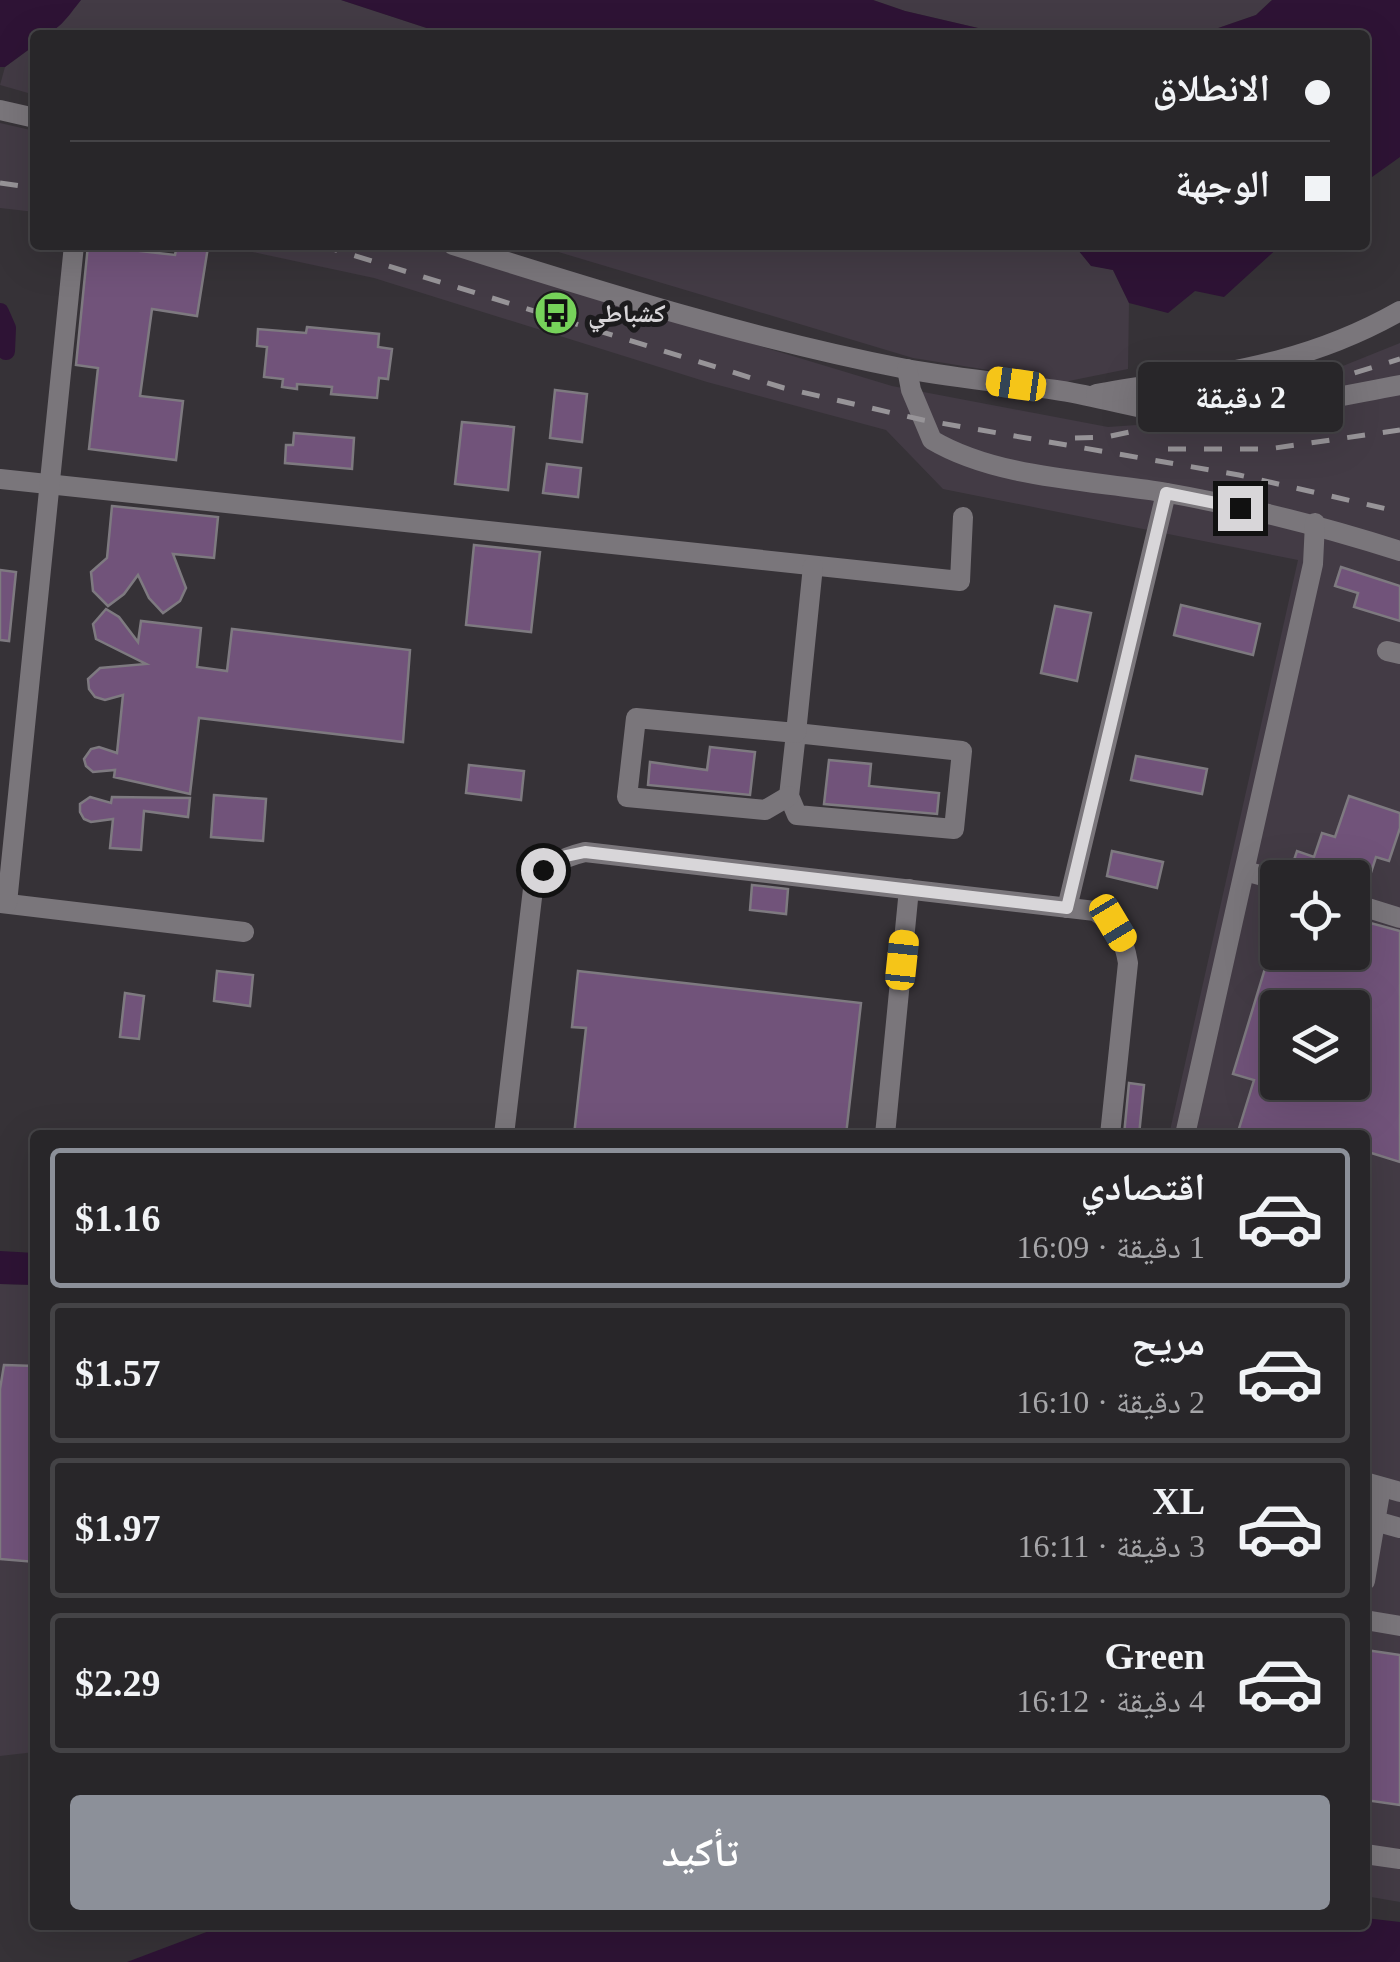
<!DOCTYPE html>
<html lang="ar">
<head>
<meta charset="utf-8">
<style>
	:root { --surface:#282629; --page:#343235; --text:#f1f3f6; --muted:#a5a5a8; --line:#444346; --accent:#8c9099 }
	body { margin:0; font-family:"Times New Roman","Noto Naskh Arabic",serif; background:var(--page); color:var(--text); direction:rtl; height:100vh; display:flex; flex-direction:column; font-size:38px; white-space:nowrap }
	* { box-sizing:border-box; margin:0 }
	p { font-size:32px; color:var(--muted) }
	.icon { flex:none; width:55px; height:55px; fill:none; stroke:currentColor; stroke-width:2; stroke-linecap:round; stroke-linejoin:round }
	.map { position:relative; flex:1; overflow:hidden; direction:ltr }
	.drawer { position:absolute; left:30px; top:1130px; width:1340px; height:800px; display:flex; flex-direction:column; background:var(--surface); border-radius:10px; box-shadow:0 10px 40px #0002,0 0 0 2px var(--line); direction:rtl }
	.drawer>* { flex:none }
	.banner { position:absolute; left:30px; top:30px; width:1340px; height:220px; border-radius:10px; box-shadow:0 10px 40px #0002,0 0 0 2px var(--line); direction:rtl; display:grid; align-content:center; height:220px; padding:0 40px; background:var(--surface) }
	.fabs { position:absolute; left:1260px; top:860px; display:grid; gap:20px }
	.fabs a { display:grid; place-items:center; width:110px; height:110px; border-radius:10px; background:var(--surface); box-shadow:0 10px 40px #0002,0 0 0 2px var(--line); font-size:50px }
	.end { position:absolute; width:45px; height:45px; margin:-22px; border:12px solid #d8d6d9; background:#111; box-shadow:0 0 0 5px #111 }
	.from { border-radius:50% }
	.bubble { position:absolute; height:70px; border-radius:10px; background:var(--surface); box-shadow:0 10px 40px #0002,0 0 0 2px var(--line); font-size:32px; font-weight:800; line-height:70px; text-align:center; direction:rtl }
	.car { position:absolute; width:30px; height:60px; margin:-30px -15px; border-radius:12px; box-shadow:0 0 8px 2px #0007; background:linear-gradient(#f5c518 24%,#345 0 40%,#f5c518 0 76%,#345 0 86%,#f5c518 0) }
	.banner b { display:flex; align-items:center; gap:35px; height:95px; font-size:38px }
	.banner b+b { border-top:2px solid var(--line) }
	.banner i { width:25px; height:25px; background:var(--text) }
	ul { padding:18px 0 0; list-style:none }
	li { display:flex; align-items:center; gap:30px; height:140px; margin:0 20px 15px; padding:0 20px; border:5px solid var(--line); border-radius:10px }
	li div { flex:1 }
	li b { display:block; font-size:38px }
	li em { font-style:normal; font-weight:800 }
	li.active { border-color:var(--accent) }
	li>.icon { width:90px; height:90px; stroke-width:1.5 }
	.primary-button { display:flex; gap:20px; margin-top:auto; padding:20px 40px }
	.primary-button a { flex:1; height:115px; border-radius:10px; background:var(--accent); color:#fff; font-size:40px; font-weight:800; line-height:115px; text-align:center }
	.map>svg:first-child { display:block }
	.built { fill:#433b45; fill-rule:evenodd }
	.water { fill:#2e1335 }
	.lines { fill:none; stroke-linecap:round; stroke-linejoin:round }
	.canal { stroke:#2e1335; stroke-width:18 }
	.building { fill:#71537a; stroke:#7e7a80; stroke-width:2.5; fill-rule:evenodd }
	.minor { stroke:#7a767b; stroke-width:20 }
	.rail { stroke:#979498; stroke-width:5; stroke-dasharray:18 18; stroke-linecap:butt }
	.route { stroke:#d8d6d9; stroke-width:12 }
	.labels { text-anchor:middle; stroke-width:10; stroke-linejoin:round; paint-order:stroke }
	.poi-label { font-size:25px; font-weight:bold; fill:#d8d6d9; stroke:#1c1b1d; text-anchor:start }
</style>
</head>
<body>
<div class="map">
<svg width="1400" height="1962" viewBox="0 0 1400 1962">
	<rect width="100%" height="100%" fill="#363237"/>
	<g class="built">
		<path d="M81 0H341L448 35H49Z"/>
		<path d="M873 0H1272L1256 15 1198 35H1008L905 11Z"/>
		<path d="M35 45V95L0 85 5 67Z"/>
		<path d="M0 123 35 131V212L0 208Z"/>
		<path d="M220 245H426L892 386 1108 427 1179 422 1175 398 1235 394 1245 398 1293 386 1400 343V1902L1365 1896V1135H1169L1298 560 943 489 886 430 707 382 374 278ZM1278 878H1352V952H1278ZM1278 1008H1352V1082H1278Z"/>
		<path d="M535 245H1074L1091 265 1113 270 1129 303 1128 369 1064 382 913 358Z"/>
		<path d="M0 1284 35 1285V1752L0 1756Z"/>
	</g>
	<g class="water">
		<path d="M0 0H81C67 17 58 35 35 35V45L5 67H0Z"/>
		<path d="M341 0H873L905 11 1008 35H448Z"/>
		<path d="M1272 0H1400V157L1365 182V35H1198L1256 15Z"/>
		<path d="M1074 245H1281L1224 297 1195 291 1168 313 1129 303 1113 270 1091 266Z"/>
		<path d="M0 1251 35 1253V1285L0 1284Z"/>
		<path d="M1365 1918 1400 1922V1962H127L225 1925H1365Z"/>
	</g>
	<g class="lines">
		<path class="canal" d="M0 312 7 328 6 351"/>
	</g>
	<g class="building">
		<path d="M88 245 175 255 177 245 208 247 197 316 152 309 140 396 183 401 176 460 89 449 98 368 76 365Z"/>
		<path d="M307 327 379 334 378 347 392 349 388 379 379 378 377 398 331 394 332 387 297 384V389L282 387 283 379 264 377 267 347 257 346 258 329 306 333Z"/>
		<path d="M555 390 587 394 582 442 550 438Z"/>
		<path d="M462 422 514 427 508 490 455 484Z"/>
		<path d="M294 433 354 438 352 469 285 463 286 445H293Z"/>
		<path d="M547 464 581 468 578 497 543 493Z"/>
		<path d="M112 506 218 517 214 558 173 554 186 588 180 601 163 613 149 598 138 575 124 594 108 606 93 591 91 572 107 558Z"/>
		<path d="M474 545 540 552 531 632 466 625Z"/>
		<path d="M1341 567 1400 586V621L1354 607 1358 593 1335 586Z"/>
		<path d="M0 570 16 572 9 641 0 640Z"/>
		<path d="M1181 605 1260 624 1253 655 1174 635Z"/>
		<path d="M1055 606 1091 613 1077 681 1041 673Z"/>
		<path d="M106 609 119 617 138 642 141 621 201 628 197 667 227 671 232 629 410 650 403 742 199 718 190 794 114 777 115 770 93 772 86 766 84 759 91 749 99 747 117 753 123 695 105 700 95 697 89 689 88 679 100 668 146 664 96 639 93 624Z"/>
		<path d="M710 747 755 752 750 795 648 785 650 762 707 770Z"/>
		<path d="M1136 756 1207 769 1202 794 1131 780Z"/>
		<path d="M829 760 871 764 869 786 939 793 937 814 824 804Z"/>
		<path d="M469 765 524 771 521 800 466 793Z"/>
		<path d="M214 795 266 799 263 841 211 837Z"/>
		<path d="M1349 796 1400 813V828L1389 861 1376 857 1365 891 1352 887V878H1325L1292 866 1297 851 1314 857 1322 833 1335 837Z"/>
		<path d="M90 797 111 803 112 797 190 798 188 817 144 811 141 850 110 848 113 819 91 822 84 819 80 812V804Z"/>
		<path d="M1112 851 1163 862 1157 888 1107 876Z"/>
		<path d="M752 885 788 889 786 914 750 910Z"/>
		<path d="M1352 918 1400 931V1162L1365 1151V1135H1237L1254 1080 1233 1074 1270 952H1352ZM1278 1008H1352V1082H1278Z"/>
		<path d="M217 971 253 975 250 1006 214 1001Z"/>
		<path d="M578 971 861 1003 846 1135H574L586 1028 572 1027Z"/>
		<path d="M125 993 144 996 139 1039 120 1037Z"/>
		<path d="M1129 1083 1144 1085 1139 1135H1124Z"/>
		<path d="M4 1365 35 1366V1562L0 1559V1389Z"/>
		<path d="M1366 1650 1400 1655V1805L1365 1800Z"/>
	</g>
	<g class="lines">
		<g class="minor">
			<path d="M0 110 35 118"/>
			<path d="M453 245C602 292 752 339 906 369 956 378 1006 383 1056 390 1099 396 1140 411 1183 413 1255 416 1329 398 1400 385"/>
			<path d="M907 369 911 390 932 440C996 478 1088 480 1162 492 1243 506 1322 526 1400 551"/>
			<path d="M1096 394C1208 374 1298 369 1400 311"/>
			<path d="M0 479 960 581 963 517"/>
			<path d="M1387 651 1400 654"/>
			<path d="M796 733 962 751 954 829 797 815 789 796Z"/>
			<path d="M789 796 765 810 627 797 636 718 796 733 813 566"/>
			<path d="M1245 871 1278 880"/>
			<path d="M0 903 244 932"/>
			<path d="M7 903 74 245"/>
			<path d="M1352 903 1400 918"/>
			<path d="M1067 908 1166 493"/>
			<path d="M504 1135 533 889C546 866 560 858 585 852L1095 911C1116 925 1124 938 1128 963L1110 1135"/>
			<path d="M885 1135 909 889"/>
			<path d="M1185 1135 1313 564 1315 523"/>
			<path d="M1365 1482 1400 1492"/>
			<path d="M1375 1521 1400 1528"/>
			<path d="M1365 1581 1381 1487"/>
			<path d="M1365 1620 1400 1626"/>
			<path d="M1365 1854 1400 1859"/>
		</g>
		<g class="rail">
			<path d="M0 183 35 188"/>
			<path d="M320 245 784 388 923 420 1239 475 1400 512"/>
			<path d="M1075 438 1106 437 1226 412 1400 359"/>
			<path d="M1168 449H1268L1400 430"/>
		</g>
	</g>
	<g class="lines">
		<path class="route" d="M543 870 566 856 585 852 1067 908 1166 493 1240 508"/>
	</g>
	<defs>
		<symbol id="bus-disc" viewBox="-11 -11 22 22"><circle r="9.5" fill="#76d25a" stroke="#1c1b1d"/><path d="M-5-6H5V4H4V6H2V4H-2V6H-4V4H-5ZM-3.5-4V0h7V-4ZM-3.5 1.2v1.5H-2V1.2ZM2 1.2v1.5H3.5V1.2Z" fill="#111"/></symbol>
	</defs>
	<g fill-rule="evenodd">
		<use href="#bus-disc" x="531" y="288" width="50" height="50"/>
	</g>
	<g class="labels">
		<g class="poi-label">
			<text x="588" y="322">كشباطي</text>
		</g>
	</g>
</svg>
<div class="fabs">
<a><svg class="icon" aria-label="locate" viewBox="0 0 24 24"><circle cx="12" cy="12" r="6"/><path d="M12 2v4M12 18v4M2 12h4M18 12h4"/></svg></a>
<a><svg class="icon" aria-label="layers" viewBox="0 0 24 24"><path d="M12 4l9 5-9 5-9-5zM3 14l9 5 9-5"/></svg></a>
</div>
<i class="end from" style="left:543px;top:870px"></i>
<i class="end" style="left:1240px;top:508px"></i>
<div class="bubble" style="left:1138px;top:362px;width:205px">2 دقيقة</div>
<i class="car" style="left:1016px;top:384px;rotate:278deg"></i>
<i class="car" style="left:1113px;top:923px;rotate:149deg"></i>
<i class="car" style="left:902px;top:960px;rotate:6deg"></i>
<div class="banner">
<b><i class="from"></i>الانطلاق</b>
<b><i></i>الوجهة</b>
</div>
<section class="drawer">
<ul>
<li class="active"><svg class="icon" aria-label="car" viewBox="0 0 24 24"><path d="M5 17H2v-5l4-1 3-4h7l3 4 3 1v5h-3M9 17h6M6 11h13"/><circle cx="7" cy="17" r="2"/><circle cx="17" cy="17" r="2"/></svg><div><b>اقتصادي</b><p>1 دقيقة · 16:09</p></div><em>$1.16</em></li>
<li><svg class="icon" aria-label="car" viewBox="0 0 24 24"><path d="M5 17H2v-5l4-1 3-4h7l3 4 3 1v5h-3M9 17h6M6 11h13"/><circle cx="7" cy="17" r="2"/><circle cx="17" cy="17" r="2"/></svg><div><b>مريح</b><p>2 دقيقة · 16:10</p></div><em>$1.57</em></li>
<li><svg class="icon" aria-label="car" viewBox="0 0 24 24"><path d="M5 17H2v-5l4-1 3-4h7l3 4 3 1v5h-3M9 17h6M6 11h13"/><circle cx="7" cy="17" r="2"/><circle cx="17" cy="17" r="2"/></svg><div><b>XL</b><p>3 دقيقة · 16:11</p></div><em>$1.97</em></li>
<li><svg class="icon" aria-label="car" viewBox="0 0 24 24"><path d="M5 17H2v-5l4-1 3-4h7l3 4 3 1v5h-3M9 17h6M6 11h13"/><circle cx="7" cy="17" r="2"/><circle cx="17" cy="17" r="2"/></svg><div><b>Green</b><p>4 دقيقة · 16:12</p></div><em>$2.29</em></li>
</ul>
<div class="primary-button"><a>تأكيد</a></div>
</section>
</div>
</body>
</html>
